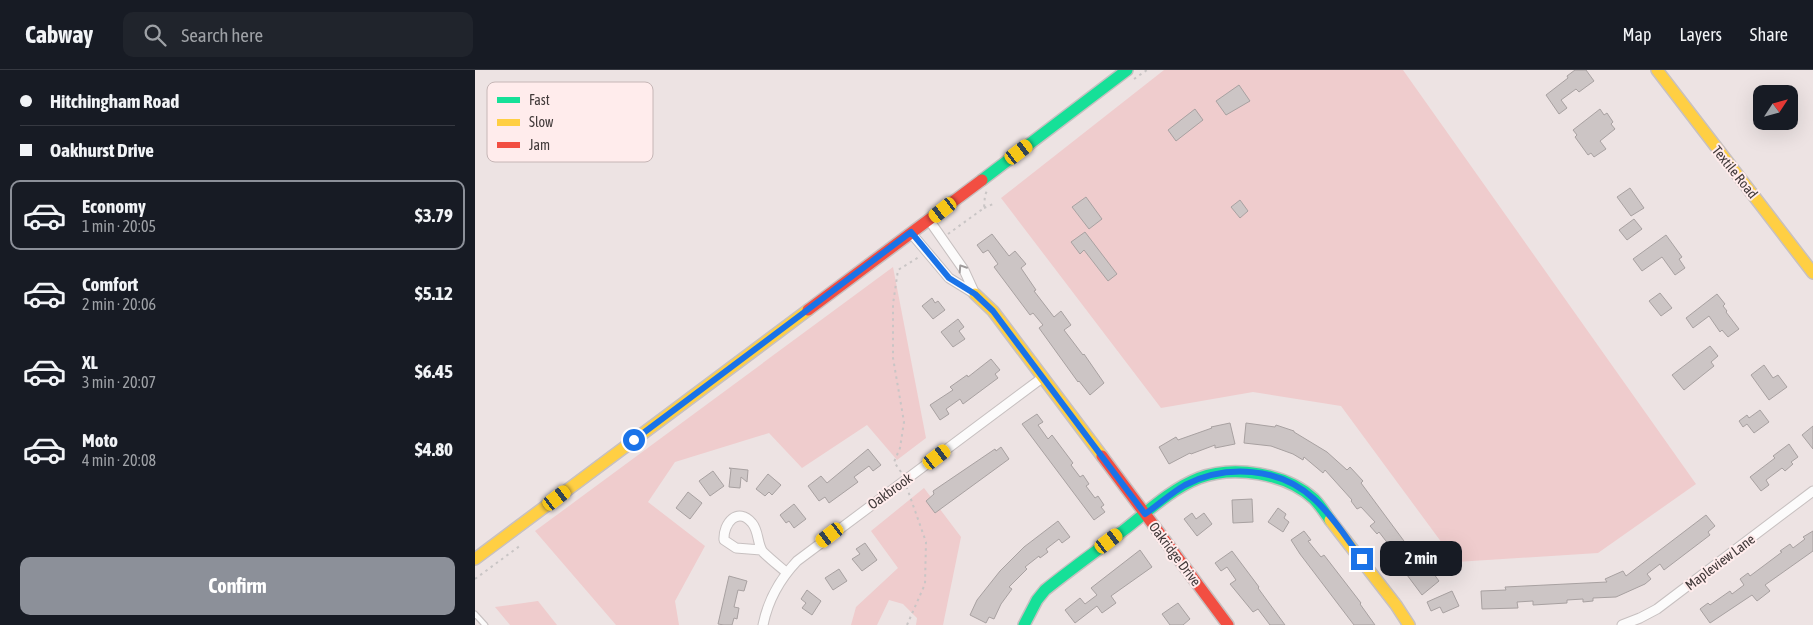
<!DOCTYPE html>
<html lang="en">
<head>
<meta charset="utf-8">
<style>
	:root { --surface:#171b24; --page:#20242c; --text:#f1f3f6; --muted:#9ea1a6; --line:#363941; --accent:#8c9099 }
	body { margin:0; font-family:"Asap Condensed",sans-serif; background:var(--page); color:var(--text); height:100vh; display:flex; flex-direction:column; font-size:19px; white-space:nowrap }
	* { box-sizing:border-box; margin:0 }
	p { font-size:16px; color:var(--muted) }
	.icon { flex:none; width:28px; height:28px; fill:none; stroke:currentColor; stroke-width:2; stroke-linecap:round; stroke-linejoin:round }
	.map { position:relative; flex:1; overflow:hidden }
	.details { display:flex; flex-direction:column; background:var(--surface); width:475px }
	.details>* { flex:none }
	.banner { display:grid; align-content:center; height:110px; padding:0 20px; background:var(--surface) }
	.needle { width:32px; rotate:54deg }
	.fabs { position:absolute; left:1278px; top:15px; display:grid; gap:10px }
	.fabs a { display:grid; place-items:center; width:45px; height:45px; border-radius:10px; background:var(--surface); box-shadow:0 5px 20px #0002; font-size:25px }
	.end { position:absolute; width:22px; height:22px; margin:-11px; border:6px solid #1a73e8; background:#fff; box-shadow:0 0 0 2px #fff }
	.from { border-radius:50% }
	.bubble { position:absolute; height:35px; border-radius:10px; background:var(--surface); box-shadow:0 5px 20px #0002; font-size:16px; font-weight:700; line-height:35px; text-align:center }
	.car { position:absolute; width:15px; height:30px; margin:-15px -8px; border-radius:6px; box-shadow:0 0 4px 1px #0007; background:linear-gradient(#f5c518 24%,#345 0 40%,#f5c518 0 76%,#345 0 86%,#f5c518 0) }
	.banner b { display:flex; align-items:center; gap:18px; height:48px; font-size:19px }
	.banner b+b { border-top:1px solid var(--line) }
	.banner i { width:12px; height:12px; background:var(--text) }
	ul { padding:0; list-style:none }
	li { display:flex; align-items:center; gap:15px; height:70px; margin:0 10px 8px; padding:0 10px; border:2px solid transparent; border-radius:10px }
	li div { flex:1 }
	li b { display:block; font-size:19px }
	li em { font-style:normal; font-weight:700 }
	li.current { border-color:var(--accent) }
	li>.icon { width:45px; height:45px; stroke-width:1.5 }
	.action { display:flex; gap:10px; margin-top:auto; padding:10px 20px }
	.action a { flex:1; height:58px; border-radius:10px; background:var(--accent); color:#fff; font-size:20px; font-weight:700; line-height:58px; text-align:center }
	header { display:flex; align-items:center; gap:30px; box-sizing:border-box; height:70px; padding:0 25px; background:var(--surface); border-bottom:1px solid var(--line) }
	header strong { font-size:24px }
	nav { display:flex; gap:28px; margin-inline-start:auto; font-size:18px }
	.search { width:350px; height:45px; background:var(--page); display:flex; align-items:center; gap:12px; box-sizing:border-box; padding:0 18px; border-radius:10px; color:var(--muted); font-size:19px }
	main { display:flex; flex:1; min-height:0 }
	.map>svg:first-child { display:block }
	.green { fill:#efcccd }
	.building { fill:#ccc5c5; stroke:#a8a1a1 }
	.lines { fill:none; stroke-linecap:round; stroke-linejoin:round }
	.lane-casing { stroke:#c7c0c0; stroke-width:7 }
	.street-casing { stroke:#c7c0c0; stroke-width:11 }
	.fast-casing { stroke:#c7c0c0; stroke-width:14 }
	.slow-casing { stroke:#c7c0c0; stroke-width:14 }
	.jam-casing { stroke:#c7c0c0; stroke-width:14 }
	.path { stroke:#c9c5c5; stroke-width:2; stroke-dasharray:2.5 4; stroke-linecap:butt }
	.lane { stroke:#fcfbfb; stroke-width:4.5 }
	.street { stroke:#fcfbfb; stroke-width:9 }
	.fast { stroke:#16e098; stroke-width:11 }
	.slow { stroke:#ffcf43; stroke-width:11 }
	.jam { stroke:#f24e42; stroke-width:11 }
	.oneway { stroke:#9e9a9a }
	.route { stroke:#1a73e8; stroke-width:6 }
	.labels { text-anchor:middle; stroke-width:4; stroke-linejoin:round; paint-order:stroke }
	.street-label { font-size:14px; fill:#413939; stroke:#ffecec }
	.key { fill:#ffecec; stroke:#c6b6b6; stroke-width:1 }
	.key-label { font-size:14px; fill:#413939 }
</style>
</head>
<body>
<header>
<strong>Cabway</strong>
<div class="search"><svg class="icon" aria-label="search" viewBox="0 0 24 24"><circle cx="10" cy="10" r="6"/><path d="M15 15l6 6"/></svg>Search here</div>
<nav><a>Map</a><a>Layers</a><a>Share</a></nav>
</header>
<main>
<section class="details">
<div class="banner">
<b><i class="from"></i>Hitchingham Road</b>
<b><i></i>Oakhurst Drive</b>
</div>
<ul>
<li class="current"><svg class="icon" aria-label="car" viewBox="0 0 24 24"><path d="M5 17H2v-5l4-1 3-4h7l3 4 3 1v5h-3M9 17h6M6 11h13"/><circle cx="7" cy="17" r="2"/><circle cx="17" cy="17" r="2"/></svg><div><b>Economy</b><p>1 min · 20:05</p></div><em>$3.79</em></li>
<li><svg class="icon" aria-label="car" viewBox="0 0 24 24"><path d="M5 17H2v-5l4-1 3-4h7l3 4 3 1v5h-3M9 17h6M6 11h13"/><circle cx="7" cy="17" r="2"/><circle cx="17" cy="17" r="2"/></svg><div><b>Comfort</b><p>2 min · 20:06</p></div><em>$5.12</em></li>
<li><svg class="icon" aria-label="car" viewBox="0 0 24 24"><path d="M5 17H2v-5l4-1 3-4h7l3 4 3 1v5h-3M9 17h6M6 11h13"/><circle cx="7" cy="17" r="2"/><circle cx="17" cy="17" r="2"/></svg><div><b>XL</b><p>3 min · 20:07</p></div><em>$6.45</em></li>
<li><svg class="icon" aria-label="car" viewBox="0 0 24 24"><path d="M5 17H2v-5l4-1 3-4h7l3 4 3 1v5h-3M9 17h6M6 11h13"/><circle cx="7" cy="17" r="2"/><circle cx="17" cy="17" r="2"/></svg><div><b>Moto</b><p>4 min · 20:08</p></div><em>$4.80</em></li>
</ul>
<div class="action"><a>Confirm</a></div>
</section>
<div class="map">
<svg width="1338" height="555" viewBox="0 0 1338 555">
	<rect width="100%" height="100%" fill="#ede3e3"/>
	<g class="green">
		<path d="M689 0H928L1221 414 1123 483 981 492 866 336 778 322 686 338 526 128Z"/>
		<path d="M418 197 451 368 422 390 392 355 327 398 294 363 200 392 173 432 230 476 200 531 204 555H141L60 461Z"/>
		<path d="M449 418 486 467 468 555H441L442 548 428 534 414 530 402 555H376L381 537 423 498 396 461Z"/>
		<path d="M63 531 82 555H35L20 537Z"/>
	</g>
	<g class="building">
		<path d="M1100 0H1111L1119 11 1104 22 1101 19 1086 30 1092 38 1084 44 1071 25 1093 8 1092 6Z"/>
		<path d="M764 15 775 31 751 45 741 31Z"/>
		<path d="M720 39 728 50 701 71 693 60Z"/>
		<path d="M1125 39 1129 45 1132 43 1138 52 1136 54 1140 59 1125 71 1131 79 1119 87 1116 83 1113 85 1100 67 1102 65 1098 60Z"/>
		<path d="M1155 118 1169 138 1156 146 1142 127Z"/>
		<path d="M611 127 627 149 614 159 597 137Z"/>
		<path d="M765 130 773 141 765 148 756 137Z"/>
		<path d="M1159 149 1167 159 1152 170 1144 160Z"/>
		<path d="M610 162 642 204 633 211 609 180 605 184 596 172Z"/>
		<path d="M517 164 534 186 540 181 551 194 546 198 561 220 559 221 579 247 586 241 596 255 589 260 608 285 609 284 629 313 615 325 604 311 603 312 564 258 568 255 558 243 555 245 519 197 523 194 513 180 508 183 502 175Z"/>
		<path d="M1191 165 1207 187 1204 189 1210 198 1200 205 1187 187 1167 201 1158 189Z"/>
		<path d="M1185 223 1197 238 1186 246 1174 231Z"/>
		<path d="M1242 224 1250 234 1248 236 1252 241 1251 242 1264 259 1253 267 1247 260 1245 262 1234 246 1218 258 1211 248Z"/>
		<path d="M457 228 460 233 463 231 470 240 458 249 447 236Z"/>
		<path d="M483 249 489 257 484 261 490 269 478 277 466 262Z"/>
		<path d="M1235 276 1243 286 1236 292 1239 296 1209 320 1197 305Z"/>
		<path d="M516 289 525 300 520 304 523 308 488 334 485 329 471 339 474 344 465 350 455 335 478 320 475 317 492 305 493 307Z"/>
		<path d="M1289 295 1298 308 1303 305 1312 317 1294 330 1276 305Z"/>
		<path d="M1285 340 1294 352 1279 363 1272 354 1268 357 1264 351 1272 345 1274 348Z"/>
		<path d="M562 344 568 352 563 355 573 369 577 365 598 393 596 395 605 407 608 405 614 414 611 416 620 428 623 426 629 435 626 437 630 442 619 450 547 354Z"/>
		<path d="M755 353 760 374 740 378V375L716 384 715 383 694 394 684 377 701 367 703 370 737 358 736 357Z"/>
		<path d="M771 353 800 357 801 355 819 361V362L852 382 872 400 875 397 888 411 886 413 949 498 953 496 964 511 947 525 911 477 914 475 904 462 902 464 895 456 900 452 886 437 882 439 876 431 877 430 850 400 848 403 829 387 828 390 818 384 796 376 769 373Z"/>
		<path d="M1338 356V379L1327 365Z"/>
		<path d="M1314 374 1323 387 1316 392 1318 394 1310 401 1307 398 1291 410 1294 415 1286 421 1275 407 1300 388 1298 386Z"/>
		<path d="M526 377 534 389 460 443 451 431 459 424 458 421 520 379 521 381Z"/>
		<path d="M393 379 406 395 398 401 394 396 379 407 383 412 354 433 350 427 344 431 333 416 346 406 352 413Z"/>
		<path d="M254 398 273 400 272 412 266 407 265 418 254 417 256 399Z"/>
		<path d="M238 401 249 416 235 426 224 411Z"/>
		<path d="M293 404 306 415 297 425 294 422 290 426 281 419Z"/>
		<path d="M213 422 227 433 215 449 201 438Z"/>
		<path d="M777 429 778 452 758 453 757 430Z"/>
		<path d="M319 434 331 449 319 458 314 451 311 453 305 445Z"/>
		<path d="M803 438 811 444 809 448 814 452 808 462 793 452Z"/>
		<path d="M717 443 721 449 729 443 737 454 722 466 709 449Z"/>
		<path d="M1231 445 1240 456 1233 462 1235 465 1189 500 1185 494 1172 504 1176 509 1170 514 1141 527 1118 528V531L1108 532V529L1092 530V533L1058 535V531L1042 532 1043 538 1007 539 1006 521 1031 520 1030 517 1132 512 1130 509 1148 501 1151 506Z"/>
		<path d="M583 451 595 467 587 473 584 469 571 479 573 482 565 488 564 486 550 497 552 499 534 517 537 519 526 534 519 549 514 547 511 553 495 545 502 530 525 501 549 477Z"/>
		<path d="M829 461 836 470 833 471 846 487 849 485 886 533 885 534 900 555H879L825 484 816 470Z"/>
		<path d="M1338 461V481L1290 515 1295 521 1282 531 1277 525 1235 553 1225 539 1233 533 1235 535 1255 521 1257 524 1269 515 1265 509 1273 503 1275 506 1307 482 1305 481 1315 474 1318 478 1330 469 1328 467Z"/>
		<path d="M390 473 402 490 387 501 377 489 385 484 381 479Z"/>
		<path d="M665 480 677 497 636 526 641 533 627 543 622 536 600 553 590 540 605 528 610 534 622 525 616 518Z"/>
		<path d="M757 481 784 517 783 518 810 555H795L783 539 778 542 755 514 761 510 752 497 746 501 740 493Z"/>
		<path d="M364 499 372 511 358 520 350 508Z"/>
		<path d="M254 506 272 511 269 521 263 520 259 537 264 538 262 549 259 548 257 555H249L243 554Z"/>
		<path d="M332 520 346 531 337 545 327 538 331 533 326 529Z"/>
		<path d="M977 521 984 536 968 543 965 537 956 541 952 532Z"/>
		<path d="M703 533 715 549 708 555H695L687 544Z"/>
	</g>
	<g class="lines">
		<defs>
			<path id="lane" d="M0 544 10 555"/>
			<g id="street">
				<path d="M436 163 474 208 500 224 489 200 454 150"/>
				<path d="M286 480 261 478 249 470C248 453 263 436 277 453 284 461 282 474 288 482 295 489 304 496 311 502"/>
				<path d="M288 555C293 530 305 509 322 491L567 308"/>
				<path d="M1147 555 1165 548 1182 539 1338 421"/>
			</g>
			<g id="fast">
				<path d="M507 110 652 0"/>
				<path d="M549 555 562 530 570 520C596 499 623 480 649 460 672 442 696 419 724 408 759 395 811 403 839 429 845 435 850 443 855 450"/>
			</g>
			<g id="slow">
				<path d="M1182 0 1338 203"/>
				<path d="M500 224 518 241 627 386"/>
				<path d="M855 450 921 535 934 555"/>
				<path d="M0 489 333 240"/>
			</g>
			<g id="jam">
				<path d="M333 240 507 110"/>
				<path d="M627 386 753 555"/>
			</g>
		</defs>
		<use href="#lane" class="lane-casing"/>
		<use href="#street" class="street-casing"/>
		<use href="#fast" class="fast-casing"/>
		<use href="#slow" class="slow-casing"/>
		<use href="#jam" class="jam-casing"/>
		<g class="path">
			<path d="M659 9 672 0"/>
			<path d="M509 138 518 134"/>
			<path d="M473 164 509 138 510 125 512 121"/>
			<path d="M426 402 419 392 425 378 429 352 418 288V234L423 200 444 187"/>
			<path d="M0 509 46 475"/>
			<path d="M432 555 450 514 451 472 432 418"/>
		</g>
		<use href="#lane" class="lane"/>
		<use href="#street" class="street"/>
		<use href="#fast" class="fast"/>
		<use href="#slow" class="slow"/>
		<use href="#jam" class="jam"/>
	</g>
	<defs><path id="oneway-chevron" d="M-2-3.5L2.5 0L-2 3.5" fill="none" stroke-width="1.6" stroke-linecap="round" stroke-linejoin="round" transform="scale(1.25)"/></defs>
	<use class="oneway" href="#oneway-chevron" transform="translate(487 198) rotate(-123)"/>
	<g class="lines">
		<path class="route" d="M159 370 436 162 474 208 500 224 518 241 670 444C683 435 696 423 710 415 751 394 805 397 839 429 858 446 872 469 887 489"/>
	</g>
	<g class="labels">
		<g class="street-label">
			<text transform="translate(1260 102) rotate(51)" y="5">Textile Road</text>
			<text transform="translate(415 421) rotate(-36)" y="5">Oakbrook</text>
			<text transform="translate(700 484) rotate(53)" y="5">Oakridge Drive</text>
			<text transform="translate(1245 492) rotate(-37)" y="5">Mapleview Lane</text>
		</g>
	</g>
	<rect x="12" y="12" width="166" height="80" rx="8" class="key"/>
	<rect x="22" y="27" width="23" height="6" fill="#16e098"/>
	<rect x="22" y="49" width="23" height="7" fill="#ffcf43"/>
	<rect x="22" y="72" width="23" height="6" fill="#f24e42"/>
	<g class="key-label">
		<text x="54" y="35">Fast</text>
		<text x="54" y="57">Slow</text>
		<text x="54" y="80">Jam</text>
	</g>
</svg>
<div class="fabs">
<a><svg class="needle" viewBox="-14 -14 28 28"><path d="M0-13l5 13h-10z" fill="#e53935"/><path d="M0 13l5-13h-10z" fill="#9ea1a6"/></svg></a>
</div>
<i class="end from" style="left:159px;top:370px"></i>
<i class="end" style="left:887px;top:489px"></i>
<div class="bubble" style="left:905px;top:471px;width:82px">2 min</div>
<i class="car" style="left:544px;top:82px;rotate:53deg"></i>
<i class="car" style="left:468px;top:140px;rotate:232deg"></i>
<i class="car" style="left:462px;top:387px;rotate:53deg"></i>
<i class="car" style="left:82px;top:428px;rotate:53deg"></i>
<i class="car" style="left:355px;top:465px;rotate:233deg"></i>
<i class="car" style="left:634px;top:471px;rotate:53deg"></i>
</div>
</main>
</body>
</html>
